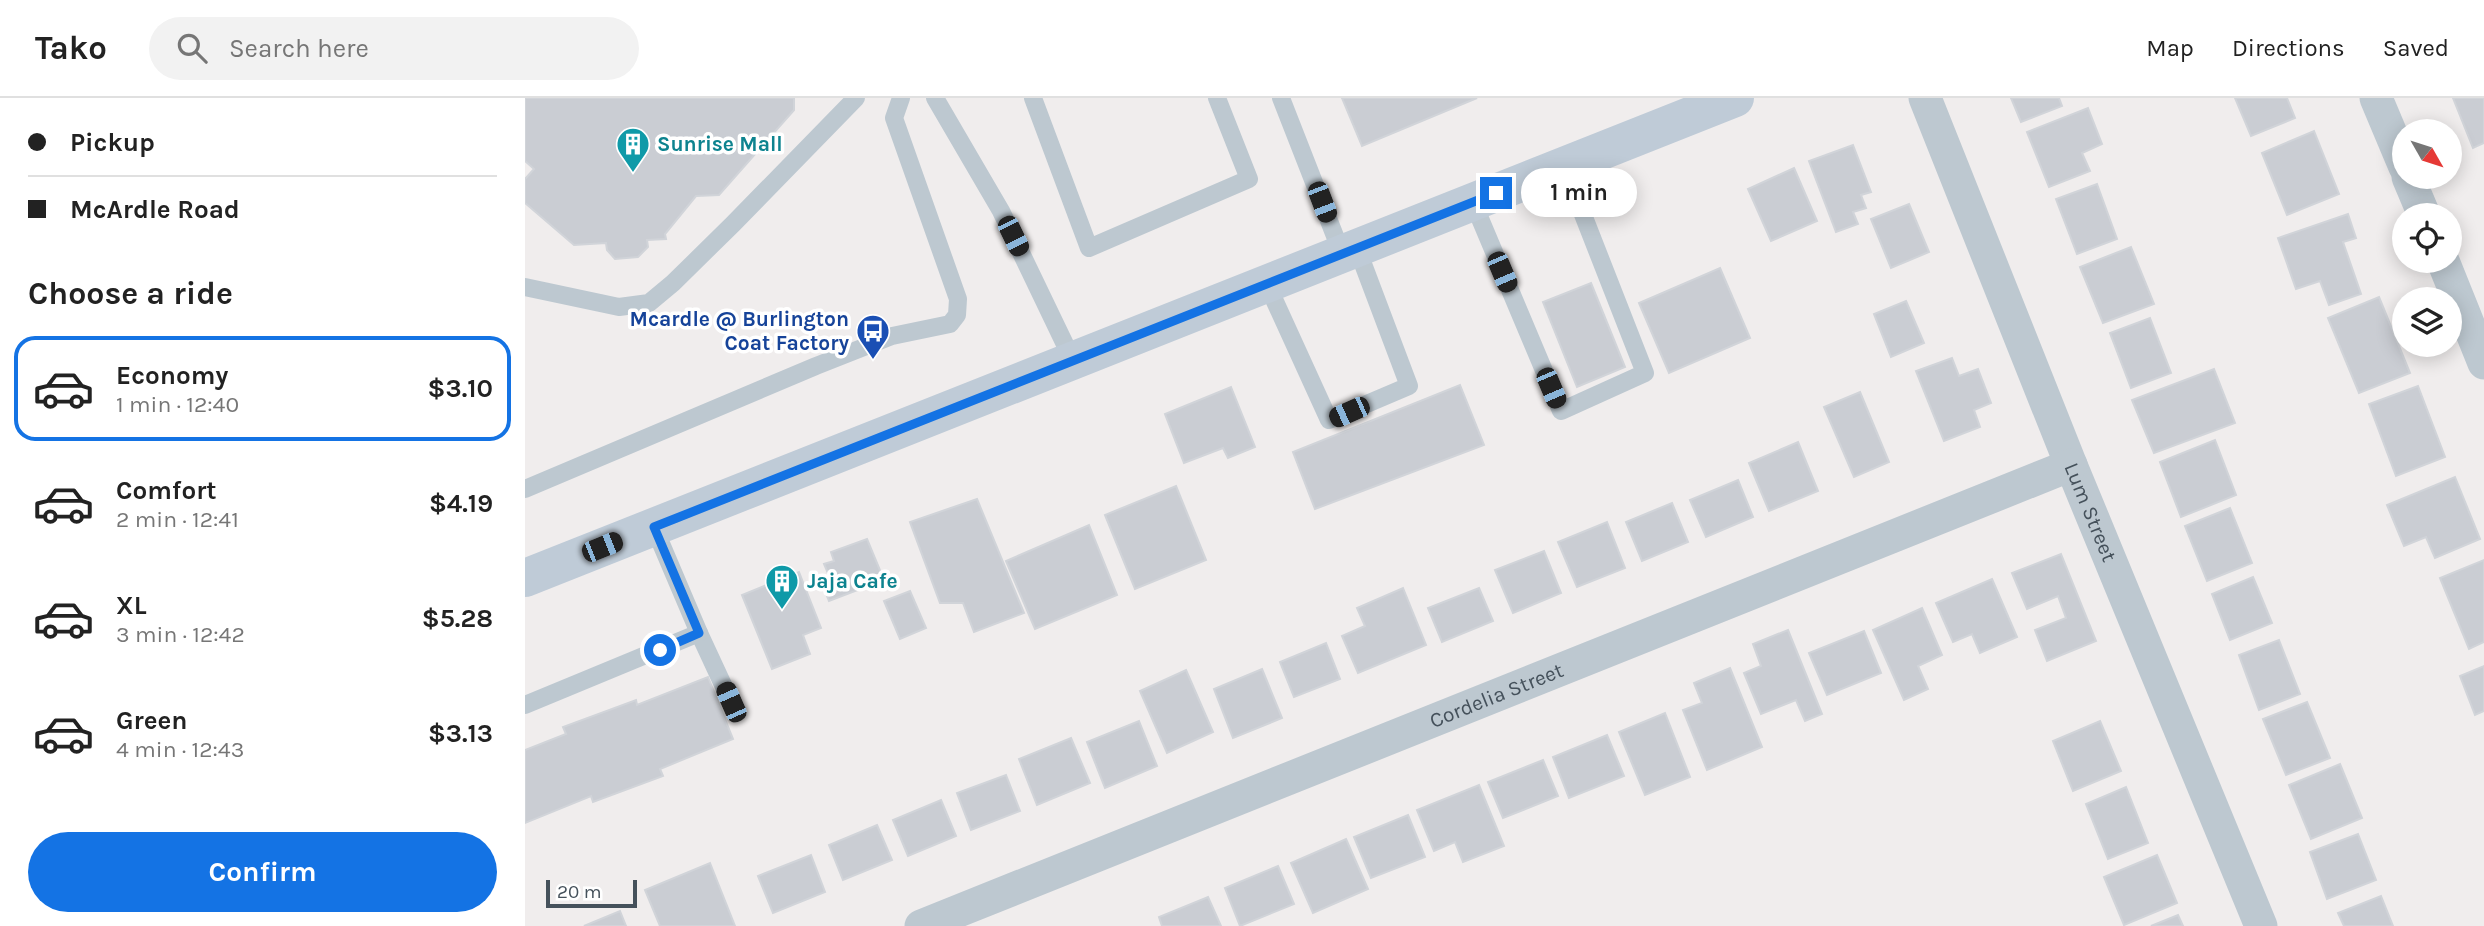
<!DOCTYPE html>
<html lang="en">
<head>
<meta charset="utf-8">
<style>
	:root { --surface:#fff; --page:#f2f2f2; --text:#222; --muted:#767676; --line:#e0e0e0; --accent:#1473e4 }
	body { margin:0; font-family:Karla,sans-serif; background:var(--page); color:var(--text); height:100vh; display:flex; flex-direction:column; font-size:26px; white-space:nowrap }
	* { box-sizing:border-box; margin:0 }
	p { font-size:23px; color:var(--muted) }
	.icon { flex:none; width:38px; height:38px; fill:none; stroke:currentColor; stroke-width:2; stroke-linecap:round; stroke-linejoin:round }
	.map { position:relative; flex:1; overflow:hidden }
	.drawer { display:flex; flex-direction:column; background:var(--surface); width:525px }
	.drawer>* { flex:none }
	.hud { display:grid; align-content:center; height:154px; padding:0 28px; background:var(--surface) }
	.needle { width:46px; rotate:129deg }
	.buttons { position:absolute; left:1867px; top:21px; display:grid; gap:14px }
	.buttons a { display:grid; place-items:center; width:70px; height:70px; border-radius:50%; background:var(--surface); box-shadow:0 4px 18px #0003; font-size:35px }
	.scale { position:absolute; left:21px; bottom:18px; width:91px; box-sizing:border-box; padding-left:7px; border:4px solid #45515b; border-top:0; font-size:19px; line-height:24px; white-space:nowrap; color:#45515b; -webkit-text-stroke:5px #fff; paint-order:stroke }
	.end { position:absolute; width:32px; height:32px; margin:-16px; border:9px solid #1473e4; background:#fff; box-shadow:0 0 0 4px #fff }
	.from { border-radius:50% }
	.bubble { position:absolute; height:49px; border-radius:24px; background:var(--surface); box-shadow:0 4px 18px #0003; font-size:23px; font-weight:700; line-height:49px; text-align:center }
	.car { position:absolute; width:21px; height:42px; margin:-21px -10px; border-radius:9px; box-shadow:0 0 5px 2px #0007; background:linear-gradient(#222 24%,#8ab4d8 0 40%,#222 0 76%,#8ab4d8 0 86%,#222 0) }
	.hud b { display:flex; align-items:center; gap:24px; height:66px; font-size:26px }
	.hud b+b { border-top:2px solid var(--line) }
	.hud i { width:18px; height:18px; background:var(--text) }
	ul { padding:0; list-style:none }
	li { display:flex; align-items:center; gap:21px; height:105px; margin:0 14px 10px; padding:0 14px; border:4px solid transparent; border-radius:21px }
	li div { flex:1 }
	li b { display:block; font-size:26px }
	li em { font-style:normal; font-weight:700 }
	li.current { border-color:var(--accent) }
	li>.icon { width:63px; height:63px; stroke-width:1.5 }
	h2 { padding:0 28px; font-size:32px; line-height:84px }
	.cta { display:flex; gap:14px; margin-top:auto; padding:14px 28px }
	.cta a { flex:1; height:80px; border-radius:42px; background:var(--accent); color:#fff; font-size:28px; font-weight:700; line-height:80px; text-align:center }
	header { display:flex; align-items:center; gap:42px; box-sizing:border-box; height:98px; padding:0 35px; background:var(--surface); border-bottom:2px solid var(--line) }
	header strong { font-size:33px }
	nav { display:flex; gap:38px; margin-inline-start:auto; font-size:24px }
	.search { width:490px; height:63px; background:var(--page); display:flex; align-items:center; gap:18px; box-sizing:border-box; padding:0 24px; border-radius:38px; color:var(--muted); font-size:26px }
	main { display:flex; flex:1; min-height:0 }
	.map>svg:first-child { display:block }
	.building { fill:#cacdd3; stroke:#d1d4d9; stroke-width:2 }
	.lines { fill:none; stroke-linecap:round; stroke-linejoin:round }
	.service { stroke:#bdc8d0; stroke-width:18 }
	.minor { stroke:#bdc8d0; stroke-width:33 }
	.secondary { stroke:#bfcbd7; stroke-width:38 }
	.route { stroke:#1473e4; stroke-width:9 }
	.labels { text-anchor:middle; stroke-width:7; stroke-linejoin:round; paint-order:stroke }
	.culture-label { font-size:21px; font-weight:bold; fill:#0d838f; stroke:#fff; text-anchor:start }
	.transit-label { font-size:21px; font-weight:bold; fill:#164399; stroke:#fff; text-anchor:end }
	.street-label { font-size:21px; fill:#45515b; stroke:#fff }
</style>
</head>
<body>
<header>
<strong>Tako</strong>
<div class="search"><svg class="icon" aria-label="search" viewBox="0 0 24 24"><circle cx="10" cy="10" r="6"/><path d="M15 15l6 6"/></svg>Search here</div>
<nav><a>Map</a><a>Directions</a><a>Saved</a></nav>
</header>
<main>
<section class="drawer">
<div class="hud">
<b><i class="from"></i>Pickup</b>
<b><i></i>McArdle Road</b>
</div>
<h2>Choose a ride</h2>
<ul>
<li class="current"><svg class="icon" aria-label="car" viewBox="0 0 24 24"><path d="M5 17H2v-5l4-1 3-4h7l3 4 3 1v5h-3M9 17h6M6 11h13"/><circle cx="7" cy="17" r="2"/><circle cx="17" cy="17" r="2"/></svg><div><b>Economy</b><p>1 min · 12:40</p></div><em>$3.10</em></li>
<li><svg class="icon" aria-label="car" viewBox="0 0 24 24"><path d="M5 17H2v-5l4-1 3-4h7l3 4 3 1v5h-3M9 17h6M6 11h13"/><circle cx="7" cy="17" r="2"/><circle cx="17" cy="17" r="2"/></svg><div><b>Comfort</b><p>2 min · 12:41</p></div><em>$4.19</em></li>
<li><svg class="icon" aria-label="car" viewBox="0 0 24 24"><path d="M5 17H2v-5l4-1 3-4h7l3 4 3 1v5h-3M9 17h6M6 11h13"/><circle cx="7" cy="17" r="2"/><circle cx="17" cy="17" r="2"/></svg><div><b>XL</b><p>3 min · 12:42</p></div><em>$5.28</em></li>
<li><svg class="icon" aria-label="car" viewBox="0 0 24 24"><path d="M5 17H2v-5l4-1 3-4h7l3 4 3 1v5h-3M9 17h6M6 11h13"/><circle cx="7" cy="17" r="2"/><circle cx="17" cy="17" r="2"/></svg><div><b>Green</b><p>4 min · 12:43</p></div><em>$3.13</em></li>
</ul>
<div class="cta"><a>Confirm</a></div>
</section>
<div class="map">
<svg width="1959" height="828" viewBox="0 0 1959 828">
	<rect width="100%" height="100%" fill="#f0eded"/>
	<g class="building">
		<path d="M0 0H269V12L194 97 171 98 140 136 141 141 122 142 123 149 113 159 90 161 82 152 81 145 49 147 0 105V81L9 71 0 63Z"/>
		<path d="M817 0H952L837 48Z"/>
		<path d="M1486 0H1534L1537 8 1496 24Z"/>
		<path d="M1710 0H1762L1770 20 1726 38Z"/>
		<path d="M1928 0H1959V45L1948 50Z"/>
		<path d="M1563 10 1577 46 1557 55 1565 73 1524 89 1502 34Z"/>
		<path d="M1789 33 1814 96 1762 117 1737 55Z"/>
		<path d="M1328 47 1346 94 1336 97 1341 110 1328 114 1333 126 1311 134 1284 63Z"/>
		<path d="M1269 70 1292 123 1246 143 1223 91Z"/>
		<path d="M1572 86 1592 141 1552 156 1531 101Z"/>
		<path d="M1384 106 1404 154 1366 170 1346 121Z"/>
		<path d="M1823 116 1831 140 1818 144 1836 196 1804 207 1795 183 1771 191 1753 140Z"/>
		<path d="M1606 149 1629 206 1578 225 1555 169Z"/>
		<path d="M1195 170 1225 240 1144 275 1114 205Z"/>
		<path d="M1066 185 1100 269 1052 289 1018 204Z"/>
		<path d="M1854 199 1885 275 1834 295 1803 220Z"/>
		<path d="M1381 203 1399 245 1366 259 1349 216Z"/>
		<path d="M1625 220 1646 275 1606 290 1585 235Z"/>
		<path d="M1427 260 1434 278 1453 271 1466 305 1449 312 1455 329 1419 343 1391 273Z"/>
		<path d="M1689 271 1710 325 1629 355 1607 302Z"/>
		<path d="M935 287 959 347 790 411 768 354Z"/>
		<path d="M1893 288 1920 359 1871 378 1844 306Z"/>
		<path d="M706 289 730 349 703 360 698 350 659 365 640 316Z"/>
		<path d="M1335 294 1364 364 1329 379 1299 309Z"/>
		<path d="M1690 342 1711 397 1656 419 1635 364Z"/>
		<path d="M1273 344 1293 393 1244 413 1224 365Z"/>
		<path d="M1930 379 1955 441 1910 460 1901 439 1879 448 1862 407Z"/>
		<path d="M1213 382 1228 419 1181 439 1165 402Z"/>
		<path d="M651 388 681 462 610 491 580 417Z"/>
		<path d="M452 401 499 515 449 534 438 505H415L385 424Z"/>
		<path d="M1147 405 1163 444 1117 463 1101 424Z"/>
		<path d="M1705 410 1727 465 1682 483 1660 428Z"/>
		<path d="M1082 424 1100 470 1052 489 1033 444Z"/>
		<path d="M564 427 592 497 510 531 481 463Z"/>
		<path d="M342 441 359 482 304 503 296 483 305 480 299 466 309 463 306 454Z"/>
		<path d="M1019 453 1036 495 988 515 970 472Z"/>
		<path d="M1536 456 1571 543 1522 563 1510 532 1541 520 1533 498 1502 511 1487 475Z"/>
		<path d="M1959 462V544L1944 551 1915 480Z"/>
		<path d="M274 474 296 530 278 537 285 556 247 571 217 497Z"/>
		<path d="M1728 479 1747 525 1705 542 1687 496Z"/>
		<path d="M1467 481 1492 539 1455 555 1447 536 1428 544 1411 505Z"/>
		<path d="M878 490 901 547 833 575 817 538 840 528 832 510Z"/>
		<path d="M954 490 968 523 917 544 903 510Z"/>
		<path d="M385 493 401 530 375 541 359 503Z"/>
		<path d="M1397 510 1417 557 1393 568 1403 591 1379 602 1348 532Z"/>
		<path d="M1263 532 1297 616 1280 623 1271 602 1236 616 1219 575 1236 568 1228 546Z"/>
		<path d="M1339 533 1356 575 1302 597 1284 555Z"/>
		<path d="M1754 542 1775 596 1734 612 1714 557Z"/>
		<path d="M801 545 815 581 769 599 755 564Z"/>
		<path d="M1959 568V613L1950 617 1935 578Z"/>
		<path d="M1205 570 1237 649 1182 672 1158 612 1177 605 1169 585Z"/>
		<path d="M737 571 757 620 708 640 689 591Z"/>
		<path d="M661 572 688 634 642 655 615 593Z"/>
		<path d="M183 579 208 641 135 671 138 678 68 704 66 698 0 725V652L41 636 38 629 111 602 112 607Z"/>
		<path d="M1782 604 1805 660 1761 677 1738 621Z"/>
		<path d="M1140 615 1165 679 1120 697 1094 634Z"/>
		<path d="M614 623 632 668 580 690 562 644Z"/>
		<path d="M1575 623 1596 673 1548 693 1528 643Z"/>
		<path d="M1082 637 1099 678 1044 700 1028 659Z"/>
		<path d="M546 640 565 685 512 707 494 661Z"/>
		<path d="M1018 662 1033 698 978 720 963 684Z"/>
		<path d="M1815 666 1837 720 1786 741 1764 687Z"/>
		<path d="M481 677 495 713 446 732 432 695Z"/>
		<path d="M954 687 979 748 938 764 930 744 909 753 892 712Z"/>
		<path d="M1601 689 1623 745 1583 761 1561 706Z"/>
		<path d="M416 702 431 738 383 758 368 722Z"/>
		<path d="M883 717 900 759 846 780 829 739Z"/>
		<path d="M352 727 367 762 318 782 304 747Z"/>
		<path d="M1833 736 1851 782 1802 801 1785 754Z"/>
		<path d="M821 741 843 791 788 815 766 765Z"/>
		<path d="M286 757 300 794 248 815 233 778Z"/>
		<path d="M1632 757 1652 805 1599 827 1579 779Z"/>
		<path d="M185 765 210 828H135L120 792Z"/>
		<path d="M753 768 769 806 715 828 700 790Z"/>
		<path d="M1856 798 1868 828H1819L1813 815Z"/>
		<path d="M683 799 696 828H637L634 819Z"/>
		<path d="M95 813 101 828H59Z"/>
		<path d="M1653 817 1658 828H1626Z"/>
	</g>
	<g class="lines">
		<g class="service">
			<path d="M410 0 476 113 548 263"/>
			<path d="M508 0 564 150 724 81 692 0"/>
			<path d="M756 0 817 156"/>
			<path d="M948 104 1036 313 1120 275 1039 68"/>
			<path d="M742 186 804 322 884 288 832 150"/>
			<path d="M0 189 94 209 124 205 148 185 208 126 331 0"/>
			<path d="M0 391 291 268 367 238 425 226 432 217 433 201 369 20 376 0"/>
			<path d="M174 535 206 604"/>
			<path d="M0 607 174 535 129 429"/>
		</g>
		<g class="minor">
			<path id="s1" d="M1400 0 1546 367 1736 828"/>
			<path d="M1851 0 1880 69"/>
			<path d="M1883 79 1899 117"/>
			<path d="M1918 163 1959 265"/>
			<path id="s2" d="M396 828 1546 367"/>
		</g>
		<path class="secondary" d="M0 480 1210 0"/>
	</g>
	<g class="lines">
		<path class="route" d="M135 552 174 535 129 429 971 95"/>
	</g>
	<defs>
		<symbol id="building-pin" viewBox="-11 -11 22 30"><path d="M0 17L-7.5 6A9.5 9.5 0 1 1 7.5 6Z" fill="#0f9aa8" stroke="#fff"/><path d="M-4-6H4V6H1V3H-1V6H-4ZM-2.5-4.3h1.7v1.8h-1.7ZM.8-4.3h1.7v1.8H.8ZM-2.5-1h1.7V.8h-1.7ZM.8-1h1.7V.8H.8Z" fill="#fff"/></symbol>
		<symbol id="bus-pin" viewBox="-11 -11 22 30"><path d="M0 17L-7.5 6A9.5 9.5 0 1 1 7.5 6Z" fill="#1a4fb4" stroke="#fff"/><path d="M-5-6H5V4H4V6H2V4H-2V6H-4V4H-5ZM-3.5-4V0h7V-4ZM-3.5 1.2v1.5H-2V1.2ZM2 1.2v1.5H3.5V1.2Z" fill="#fff"/></symbol>
	</defs>
	<g fill-rule="evenodd">
		<use href="#building-pin" x="89" y="27" width="38" height="52"/>
		<use href="#bus-pin" x="329" y="214" width="38" height="52"/>
		<use href="#building-pin" x="238" y="464" width="38" height="52"/>
	</g>
	<g class="labels">
		<g class="culture-label">
			<text x="132" y="53">Sunrise Mall</text>
			<text x="282" y="490">Jaja Cafe</text>
		</g>
		<g class="transit-label">
			<text x="324" y="228">Mcardle @ Burlington<tspan x="324" dy="24">Coat Factory</tspan></text>
		</g>
		<g class="street-label">
			<text dy="7" stroke="none"><textPath href="#s1" startOffset="446">Lum Street</textPath></text>
			<text dy="7" stroke="none"><textPath href="#s2" startOffset="620">Cordelia Street</textPath></text>
		</g>
	</g>
</svg>
<div class="buttons">
<a><svg class="needle" viewBox="-14 -14 28 28"><path d="M0-13l5 13h-10z" fill="#e53935"/><path d="M0 13l5-13h-10z" fill="#767676"/></svg></a>
<a><svg class="icon" aria-label="locate" viewBox="0 0 24 24"><circle cx="12" cy="12" r="6"/><path d="M12 2v4M12 18v4M2 12h4M18 12h4"/></svg></a>
<a><svg class="icon" aria-label="layers" viewBox="0 0 24 24"><path d="M12 4l9 5-9 5-9-5zM3 14l9 5 9-5"/></svg></a>
</div>
<div class="scale">20 m</div>
<i class="end from" style="left:135px;top:552px"></i>
<i class="end" style="left:971px;top:95px"></i>
<div class="bubble" style="left:996px;top:70px;width:116px">1 min</div>
<i class="car" style="left:797px;top:104px;rotate:159deg"></i>
<i class="car" style="left:488px;top:138px;rotate:154deg"></i>
<i class="car" style="left:977px;top:174px;rotate:157deg"></i>
<i class="car" style="left:1026px;top:290px;rotate:157deg"></i>
<i class="car" style="left:824px;top:314px;rotate:246deg"></i>
<i class="car" style="left:77px;top:449px;rotate:68deg"></i>
<i class="car" style="left:206px;top:604px;rotate:336deg"></i>
</div>
</main>
</body>
</html>
